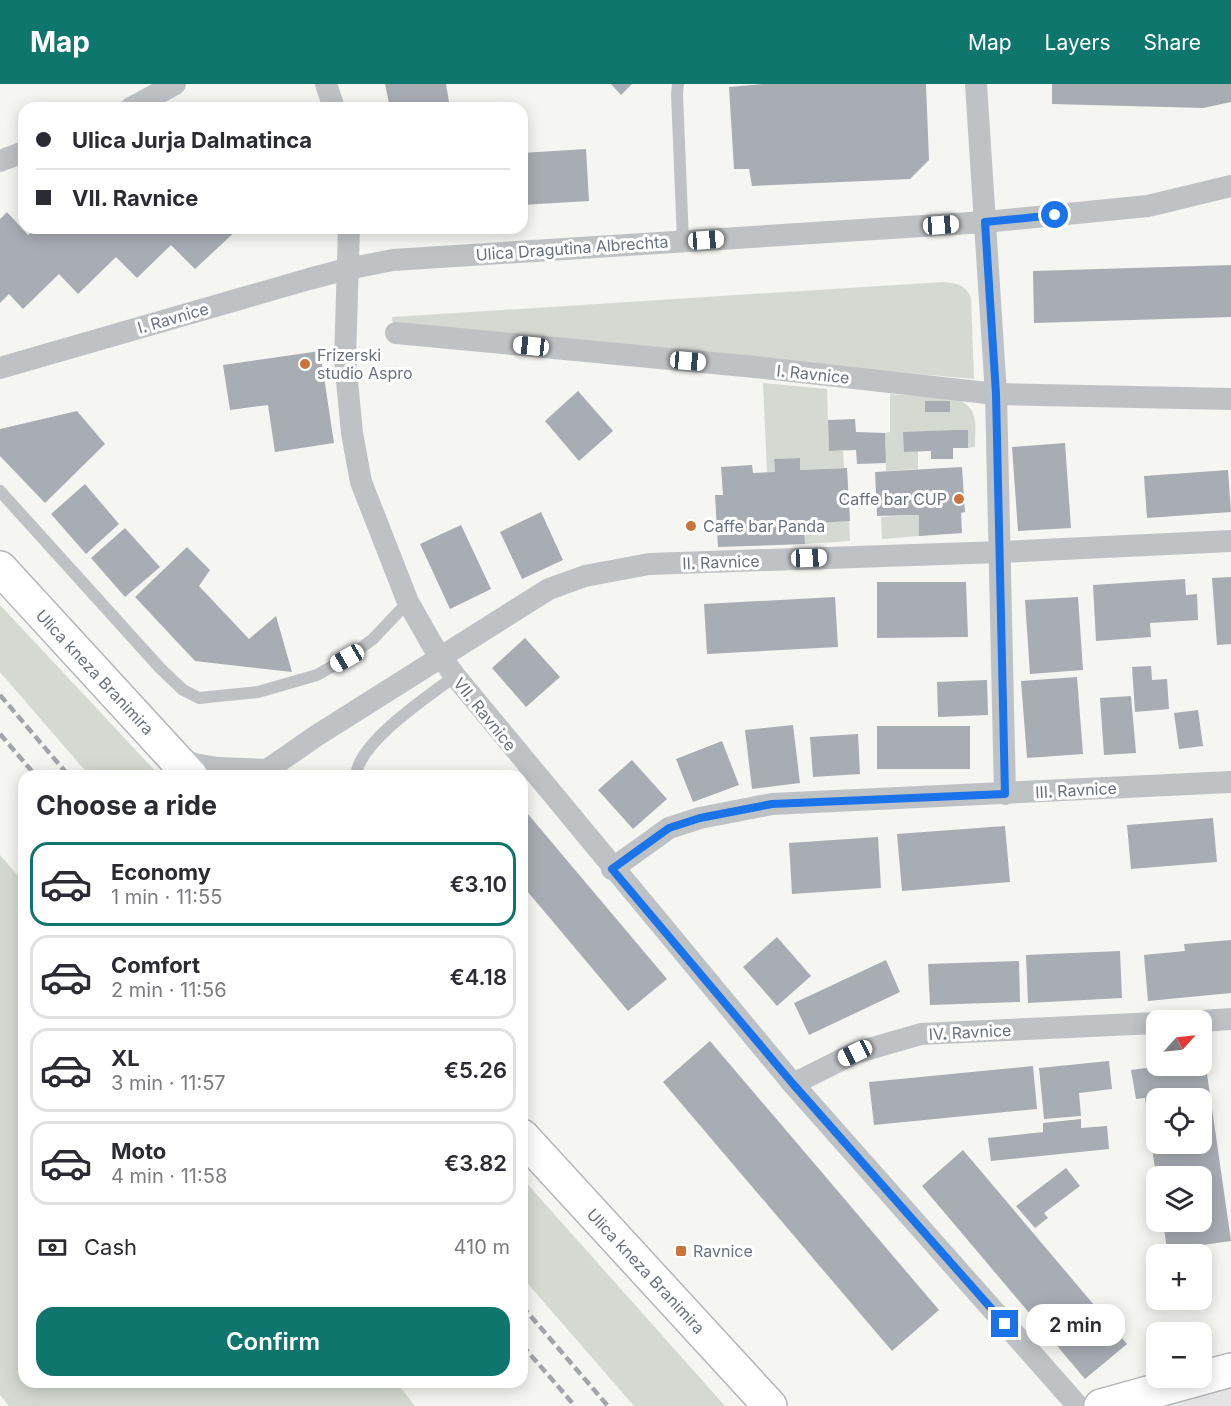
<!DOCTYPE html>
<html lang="en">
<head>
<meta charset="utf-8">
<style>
	:root { --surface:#fff; --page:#f7f7f7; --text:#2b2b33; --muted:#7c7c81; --line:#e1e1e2; --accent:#0f766e }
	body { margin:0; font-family:Inter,sans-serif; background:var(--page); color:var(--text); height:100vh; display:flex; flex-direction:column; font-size:22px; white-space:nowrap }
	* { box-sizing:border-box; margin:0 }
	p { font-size:20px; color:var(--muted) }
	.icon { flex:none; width:33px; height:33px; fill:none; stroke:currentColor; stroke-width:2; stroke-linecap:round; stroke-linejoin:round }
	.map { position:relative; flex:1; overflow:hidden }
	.panel { position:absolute; left:18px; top:686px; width:510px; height:618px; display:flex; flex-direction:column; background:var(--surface); border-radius:18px; box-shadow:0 3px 15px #0003 }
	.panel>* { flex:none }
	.hud { position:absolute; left:18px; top:18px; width:510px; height:132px; border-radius:18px; box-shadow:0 3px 15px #0003; display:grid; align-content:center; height:132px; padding:0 18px; background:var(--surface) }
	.needle { width:39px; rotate:63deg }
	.fabs { position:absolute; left:1146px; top:926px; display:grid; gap:12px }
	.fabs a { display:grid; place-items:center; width:66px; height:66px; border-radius:12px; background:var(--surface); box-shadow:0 3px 15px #0003; font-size:30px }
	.end { position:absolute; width:27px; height:27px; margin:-14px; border:8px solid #1a73e8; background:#fff; box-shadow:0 0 0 3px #fff }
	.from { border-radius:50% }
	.bubble { position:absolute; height:42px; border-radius:18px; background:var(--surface); box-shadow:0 3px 15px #0003; font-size:20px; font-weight:600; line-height:42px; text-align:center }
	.car { position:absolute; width:18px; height:36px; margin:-18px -9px; border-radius:8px; box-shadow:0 0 4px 2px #0007; background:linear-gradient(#fff 24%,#345 0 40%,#fff 0 76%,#345 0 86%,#fff 0) }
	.hud b { display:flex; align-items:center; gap:21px; height:57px; font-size:22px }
	.hud b+b { border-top:2px solid var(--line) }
	.hud i { width:15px; height:15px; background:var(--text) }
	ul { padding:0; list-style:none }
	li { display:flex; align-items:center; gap:18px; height:84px; margin:0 12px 9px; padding:0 6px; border:3px solid var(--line); border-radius:18px }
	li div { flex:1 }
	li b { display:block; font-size:22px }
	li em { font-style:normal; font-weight:600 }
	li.selected { border-color:var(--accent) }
	li>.icon { width:54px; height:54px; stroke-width:1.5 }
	h2 { padding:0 18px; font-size:27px; line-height:72px }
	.pay { display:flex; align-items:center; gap:15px; height:66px; padding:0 18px; font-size:22px }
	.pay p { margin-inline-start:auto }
	.primary-button { display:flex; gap:12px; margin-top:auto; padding:12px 18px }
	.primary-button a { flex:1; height:69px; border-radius:18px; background:var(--accent); color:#fff; font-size:24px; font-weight:600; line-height:69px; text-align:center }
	header { display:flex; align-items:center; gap:36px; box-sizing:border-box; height:84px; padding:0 30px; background:var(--accent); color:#fff }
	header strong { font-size:28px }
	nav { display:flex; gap:33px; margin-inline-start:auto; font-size:21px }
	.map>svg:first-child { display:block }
	.built { fill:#e3e4e3 }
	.green { fill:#d4dad2 }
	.building { fill:#a8adb3; fill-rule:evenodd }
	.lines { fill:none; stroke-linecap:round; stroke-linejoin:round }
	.secondary-casing { stroke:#b2b5ba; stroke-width:36 }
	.lane { stroke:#bfc2c5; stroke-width:12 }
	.street { stroke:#bfc2c5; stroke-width:22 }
	.secondary { stroke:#fff; stroke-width:33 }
	.rail { stroke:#a1a5aa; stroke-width:4.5; stroke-dasharray:9 4.5; stroke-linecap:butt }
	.route { stroke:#1a73e8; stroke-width:8 }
	.poi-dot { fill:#cc733c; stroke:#fff; stroke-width:2 }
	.labels { text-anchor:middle; stroke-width:6; stroke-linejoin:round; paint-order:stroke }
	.street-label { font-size:16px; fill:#68727f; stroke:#fff }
	.poi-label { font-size:16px; fill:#68727f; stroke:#fff; text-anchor:start }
</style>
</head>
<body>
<header>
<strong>Map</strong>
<nav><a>Map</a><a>Layers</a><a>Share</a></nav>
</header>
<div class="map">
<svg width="1231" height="1322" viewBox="0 0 1231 1322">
	<rect width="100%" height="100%" fill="#f5f5f2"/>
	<path class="built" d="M1231 1305V1322H1175L1186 1318Z"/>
	<g class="green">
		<path d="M943 198C957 199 966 201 971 214L974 295 611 263 393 241 392 233Z"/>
		<path d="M763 299 827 305 829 367H843L844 384 800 386 799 374 774 375 775 388H767Z"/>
		<path d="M890 310 958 315C980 326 975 342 975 363L968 364V346L930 347 904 368 918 367V385L886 387 885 349 890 348Z"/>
		<path d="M919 431V452L882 455 881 433Z"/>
		<path d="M849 437 850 457 805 460 804 440Z"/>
		<path d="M0 521 159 691H89L0 588Z"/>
		<path d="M0 771 24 799V1298H396L415 1322H9L0 1311Z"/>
		<path d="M522 1094 725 1322H634L522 1193Z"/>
	</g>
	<g class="building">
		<path d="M385 0H446L450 24H390Z"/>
		<path d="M611 0H632L621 11Z"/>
		<path d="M763 0H926L929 76 910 95 752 102 749 85H734L729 3Z"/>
		<path d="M1052 0H1231V18L1203 24 1052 20Z"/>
		<path d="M586 65 589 117 522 121V69Z"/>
		<path d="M7 128 28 151 36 144H239L195 185 171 161 137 194 116 173 78 210 59 190 23 225 9 210 0 219V135Z"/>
		<path d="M1231 181V233L1034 239 1033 187Z"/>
		<path d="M320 267 334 359 275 368 268 321 230 326 223 281Z"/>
		<path d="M578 307 613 347 579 377 545 337Z"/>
		<rect x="925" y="317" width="25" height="11"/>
		<path d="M77 327 105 360 45 419 0 372V345Z"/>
		<path d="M855 335 856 348 885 349 886 379 857 380 856 366 829 367 828 336Z"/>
		<path d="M953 346H968V364H953V375H931V367L904 368 903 348Z"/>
		<path d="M1065 359 1071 444 1018 447 1012 363Z"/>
		<path d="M800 374V386L847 384 850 437 804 440 805 460 718 463 715 411H723L721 383 752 381 753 389 775 388 774 375Z"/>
		<path d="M962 383 965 428 961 429 962 449 919 452V431L877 432 875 388Z"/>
		<path d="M1228 386 1231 428 1147 434 1144 392Z"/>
		<path d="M85 400 119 440 86 470 51 430Z"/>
		<path d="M541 428 563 476 522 495 500 448Z"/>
		<path d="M461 441 491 505 450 525 420 460Z"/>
		<path d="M125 444 160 483 125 513 91 474Z"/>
		<path d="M187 463 210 486 199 502 249 555 276 532 292 588 195 577 135 513Z"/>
		<path d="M1231 493V560L1217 561 1212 494Z"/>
		<path d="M1185 495 1186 511 1197 510 1198 536 1150 539 1151 553 1096 557 1093 501Z"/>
		<path d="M877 498H966L968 553 877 554Z"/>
		<path d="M835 513 838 563 707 570 704 520Z"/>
		<path d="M1078 513 1083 586 1030 590 1025 516Z"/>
		<path d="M525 554 560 593 526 623 492 584Z"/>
		<path d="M1151 582 1152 596 1167 595 1169 625 1135 628 1132 583Z"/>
		<path d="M1077 593 1083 670 1027 674 1021 597Z"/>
		<path d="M987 596 988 631 938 633 937 598Z"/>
		<path d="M1131 612 1136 669 1104 671 1100 614Z"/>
		<path d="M1198 626 1203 662 1179 665 1174 629Z"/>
		<path d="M793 641 800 699 752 705 745 646Z"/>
		<rect x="877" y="642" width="93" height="43"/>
		<path d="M858 650 860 690 813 693 810 653Z"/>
		<path d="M722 657 739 701 693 718 676 675Z"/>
		<path d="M632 676 667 715 633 745 598 706Z"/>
		<path d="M522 723 667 895 628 927 522 801Z"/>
		<path d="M1213 734 1217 778 1131 785 1127 741Z"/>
		<path d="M1005 742 1010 798 902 807 897 750Z"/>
		<path d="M878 753 881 804 792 810 789 759Z"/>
		<path d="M777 853 811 892 777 922 743 883Z"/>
		<path d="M1231 856V909L1148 917 1144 871 1185 867 1184 860Z"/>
		<path d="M1120 867 1122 914 1028 919 1026 871Z"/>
		<path d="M886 876 900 908 809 951 794 919Z"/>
		<path d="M1019 877 1020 918 930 921 928 880Z"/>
		<path d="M710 957 939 1226 892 1267 663 998Z"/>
		<path d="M1202 976H1205L1231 1157 1167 1166 1163 1137H1202V1092H1156L1145 1014 1136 1015 1131 986 1168 981H1202ZM1156 1014H1202V1059H1156Z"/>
		<path d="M1109 977 1112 1005 1079 1009 1081 1032 1044 1035 1039 984Z"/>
		<path d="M1033 982 1037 1025 874 1041 869 998Z"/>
		<path d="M1081 1035V1044L1107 1042 1109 1065 991 1077 988 1054 1043 1048V1039Z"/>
		<path d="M963 1066 1127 1260 1085 1295 922 1102Z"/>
		<path d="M1066 1084 1080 1102 1044 1129 1048 1134 1035 1144 1016 1122Z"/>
	</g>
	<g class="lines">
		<defs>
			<g id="secondary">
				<path d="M0 484 191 692"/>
				<path d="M522 1052 770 1322"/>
				<path d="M1101 1322 1231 1286"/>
			</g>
		</defs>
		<use href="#secondary" class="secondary-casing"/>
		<g class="lane">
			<path d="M678 0 677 10 683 157"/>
			<path d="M0 407 160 584 183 606 199 614 258 608 317 591 347 574 373 555 408 518"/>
			<path d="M356 692C358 658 428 613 455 592"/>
		</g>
		<g class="street">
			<path d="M326 0 334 24"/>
			<path d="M976 0 996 310 1005 710"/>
			<path d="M131 24 175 0"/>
			<path d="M0 77 24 68"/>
			<path d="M349 144 345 276 352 349 361 398 408 518 433 562 455 592 793 1000 1078 1322"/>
			<path d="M396 249 755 283 996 310 1231 315"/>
			<path d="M0 284 309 195 347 185 393 176 985 138 1148 122 1231 102"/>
			<path d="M175 672 194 680 218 684 267 686 316 652 549 505 585 492 649 480 1000 468 1231 457"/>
			<path d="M612 785 669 744 700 734 772 720 1231 698"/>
			<path d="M1202 937 1231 935"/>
			<path d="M793 1000 855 969 921 950 1156 939"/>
		</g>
		<use href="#secondary" class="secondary"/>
		<g class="rail">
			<path d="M0 611 69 692"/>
			<path d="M0 650 36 692"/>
			<path d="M522 1222 608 1322"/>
			<path d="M522 1261 575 1322"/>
		</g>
	</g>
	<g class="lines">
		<path class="route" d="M1005 1240 793 1000 612 785 669 744 700 734 772 720 1005 710 996 310 985 138 1055 131"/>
	</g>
	<g class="poi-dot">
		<circle cx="305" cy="280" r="6"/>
		<circle cx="959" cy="415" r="6"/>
		<circle cx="691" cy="442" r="6"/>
		<rect x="675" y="1161" width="12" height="12" rx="3"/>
	</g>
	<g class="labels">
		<g class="street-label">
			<text transform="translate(572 164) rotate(-4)" y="6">Ulica Dragutina Albrechta</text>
			<text transform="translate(173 234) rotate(-16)" y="6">I. Ravnice</text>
			<text transform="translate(813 290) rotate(6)" y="6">I. Ravnice</text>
			<text transform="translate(721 478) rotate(-2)" y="6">II. Ravnice</text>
			<text transform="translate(95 588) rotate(47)" y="6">Ulica kneza Branimira</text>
			<text transform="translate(485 630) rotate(51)" y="6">VII. Ravnice</text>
			<text transform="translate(1076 706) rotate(-3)" y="6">III. Ravnice</text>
			<text transform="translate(970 948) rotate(-3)" y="6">IV. Ravnice</text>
			<text transform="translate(646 1187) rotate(47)" y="6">Ulica kneza Branimira</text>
		</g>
		<g class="poi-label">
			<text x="317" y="277">Frizerski<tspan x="317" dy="18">studio Aspro</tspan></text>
			<text x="947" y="421" text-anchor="end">Caffe bar CUP</text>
			<text x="703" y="448">Caffe bar Panda</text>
			<text x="693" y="1173">Ravnice</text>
		</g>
	</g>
</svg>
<div class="fabs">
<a><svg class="needle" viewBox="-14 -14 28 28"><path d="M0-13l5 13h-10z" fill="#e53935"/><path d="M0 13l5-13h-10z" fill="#7c7c81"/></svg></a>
<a><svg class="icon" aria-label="locate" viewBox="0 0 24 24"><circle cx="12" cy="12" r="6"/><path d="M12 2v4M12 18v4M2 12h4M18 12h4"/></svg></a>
<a><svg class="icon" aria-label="layers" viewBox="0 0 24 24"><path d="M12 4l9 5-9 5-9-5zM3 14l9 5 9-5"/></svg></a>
<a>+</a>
<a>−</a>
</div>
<i class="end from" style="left:1055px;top:131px"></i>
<i class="end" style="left:1005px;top:1240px"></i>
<div class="bubble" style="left:1026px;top:1220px;width:99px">2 min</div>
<i class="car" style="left:941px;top:141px;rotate:86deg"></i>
<i class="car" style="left:706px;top:156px;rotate:86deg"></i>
<i class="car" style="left:531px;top:262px;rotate:276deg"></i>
<i class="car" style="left:688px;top:277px;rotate:95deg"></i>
<i class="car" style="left:809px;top:474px;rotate:88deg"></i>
<i class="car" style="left:347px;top:574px;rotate:240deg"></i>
<i class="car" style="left:855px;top:969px;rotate:244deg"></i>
<div class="hud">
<b><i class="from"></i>Ulica Jurja Dalmatinca</b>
<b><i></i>VII. Ravnice</b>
</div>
<section class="panel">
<h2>Choose a ride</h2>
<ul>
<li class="selected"><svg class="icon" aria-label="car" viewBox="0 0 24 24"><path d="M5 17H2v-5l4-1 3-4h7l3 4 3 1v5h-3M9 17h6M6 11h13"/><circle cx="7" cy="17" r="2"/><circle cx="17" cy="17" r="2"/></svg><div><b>Economy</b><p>1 min · 11:55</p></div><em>€3.10</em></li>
<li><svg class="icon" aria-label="car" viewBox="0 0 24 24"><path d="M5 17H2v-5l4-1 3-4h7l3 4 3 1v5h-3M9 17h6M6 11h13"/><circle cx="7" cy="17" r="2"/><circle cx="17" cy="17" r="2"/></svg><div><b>Comfort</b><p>2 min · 11:56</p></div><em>€4.18</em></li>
<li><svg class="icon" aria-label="car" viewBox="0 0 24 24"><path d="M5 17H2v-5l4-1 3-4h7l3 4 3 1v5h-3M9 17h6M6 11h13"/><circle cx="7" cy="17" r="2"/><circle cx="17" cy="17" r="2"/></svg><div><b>XL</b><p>3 min · 11:57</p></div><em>€5.26</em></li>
<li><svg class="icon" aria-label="car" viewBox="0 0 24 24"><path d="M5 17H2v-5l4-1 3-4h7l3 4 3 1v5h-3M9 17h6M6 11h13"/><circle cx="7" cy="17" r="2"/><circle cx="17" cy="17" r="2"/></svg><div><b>Moto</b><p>4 min · 11:58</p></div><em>€3.82</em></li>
</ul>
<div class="pay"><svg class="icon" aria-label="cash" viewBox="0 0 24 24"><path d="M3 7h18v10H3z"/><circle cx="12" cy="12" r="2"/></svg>Cash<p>410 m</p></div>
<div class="primary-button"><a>Confirm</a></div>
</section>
</div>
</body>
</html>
